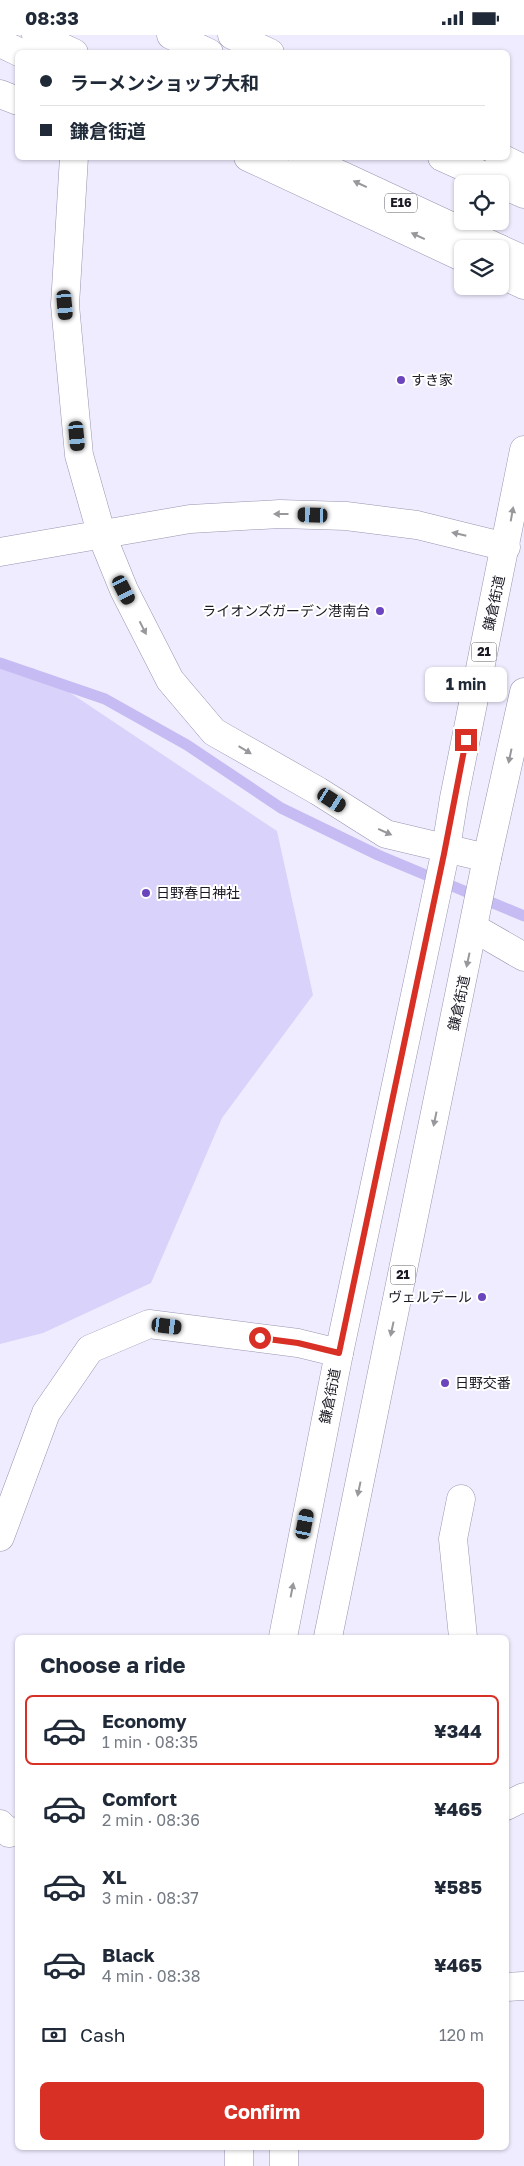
<!DOCTYPE html>
<html lang="en">
<head>
<meta charset="utf-8">
<style>
	:root { --surface:#fff; --page:#f2f2f3; --text:#1f2937; --muted:#747a83; --line:#e0e1e3; --accent:#d93025 }
	body { margin:0; font-family:"Golos Text","Noto Sans JP",sans-serif; background:var(--page); color:var(--text); height:100vh; display:flex; flex-direction:column; font-size:19px; white-space:nowrap }
	* { box-sizing:border-box; margin:0 }
	p { font-size:16px; color:var(--muted) }
	.icon { flex:none; width:28px; height:28px; fill:none; stroke:currentColor; stroke-width:2; stroke-linecap:round; stroke-linejoin:round }
	.map { position:relative; flex:1; overflow:hidden }
	.details { position:absolute; left:15px; top:1600px; width:494px; height:515px; display:flex; flex-direction:column; background:var(--surface); border-radius:8px; box-shadow:0 1px 4px #0004 }
	.details>* { flex:none }
	.banner { position:absolute; left:15px; top:15px; width:495px; height:110px; border-radius:8px; box-shadow:0 1px 4px #0004; display:grid; align-content:center; height:110px; padding:0 25px; background:var(--surface) }
	.controls { position:absolute; left:454px; top:140px; display:grid; gap:10px }
	.controls a { display:grid; place-items:center; width:55px; height:55px; border-radius:8px; background:var(--surface); box-shadow:0 1px 4px #0004; font-size:25px }
	.end { position:absolute; width:22px; height:22px; margin:-11px; border:6px solid #d93025; background:#fff; box-shadow:0 0 0 2px #fff }
	.from { border-radius:50% }
	.bubble { position:absolute; height:35px; border-radius:8px; background:var(--surface); box-shadow:0 1px 4px #0004; font-size:16px; font-weight:700; line-height:35px; text-align:center }
	.car { position:absolute; width:15px; height:30px; margin:-15px -8px; border-radius:6px; box-shadow:0 0 4px 1px #0007; background:linear-gradient(#222 24%,#8ab4d8 0 40%,#222 0 76%,#8ab4d8 0 86%,#222 0) }
	.banner b { display:flex; align-items:center; gap:18px; height:48px; font-size:19px }
	.banner b+b { border-top:1px solid var(--line) }
	.banner i { width:12px; height:12px; background:var(--text) }
	ul { padding:0; list-style:none }
	li { display:flex; align-items:center; gap:15px; height:70px; margin:0 10px 8px; padding:0 15px; border:2px solid transparent; border-radius:8px }
	li div { flex:1 }
	li b { display:block; font-size:19px }
	li em { font-style:normal; font-weight:700 }
	li.selected { border-color:var(--accent) }
	li>.icon { width:45px; height:45px; stroke-width:1.5 }
	h2 { padding:0 25px; font-size:22px; line-height:60px }
	.pay { display:flex; align-items:center; gap:12px; height:55px; padding:0 25px; font-size:19px }
	.pay p { margin-inline-start:auto }
	.primary-button { display:flex; gap:10px; margin-top:auto; padding:10px 25px }
	.primary-button a { flex:1; height:58px; border-radius:8px; background:var(--accent); color:#fff; font-size:20px; font-weight:700; line-height:58px; text-align:center }
	.status { display:flex; justify-content:space-between; align-items:center; height:35px; padding:0 25px; background:var(--surface); direction:ltr }
	.status svg { height:14px; fill:currentColor }
	.map>svg:first-child { display:block }
	.green { fill:#d9d2fa }
	.lines { fill:none; stroke-linecap:round; stroke-linejoin:round }
	.stream { stroke:#c6bcf3; stroke-width:11 }
	.minor-casing { stroke:#9994af; stroke-width:29 }
	.primary-casing { stroke:#9994af; stroke-width:29 }
	.motorway-casing { stroke:#9994af; stroke-width:29 }
	.minor { stroke:#fff; stroke-width:28 }
	.primary { stroke:#fff; stroke-width:28 }
	.motorway { stroke:#fff; stroke-width:28 }
	.oneway { fill:#98989c }
	.route { stroke:#d93025; stroke-width:6 }
	.poi-dot { fill:#6b45be; stroke:#fff; stroke-width:2 }
	.labels { text-anchor:middle; stroke-width:4; stroke-linejoin:round; paint-order:stroke }
	.shield { fill:#fff; stroke:#5f5e65; stroke-width:1 }
	.shield-label { font-size:12px; font-weight:bold; fill:#1b1923 }
	.poi-label { font-size:14px; fill:#1b1923; stroke:#fff; text-anchor:start }
	.street-label { font-size:14px; fill:#1b1923; stroke:#fff }
</style>
</head>
<body>
<div class="status"><b>08:33</b><svg viewBox="0 0 49 12"><path d="M0 12V9h3v3zM5 12V6h3v6zM10 12V3h3v9zM15 12V0h3v12zM26 1h20v11H26zM47 4h2v5h-2z"/></svg></div>
<div class="map">
<svg width="524" height="2131" viewBox="0 0 524 2131">
	<rect width="100%" height="100%" fill="#efecff"/>
	<path class="green" d="M0 632 33 633 277 796 313 960 222 1083 151 1248 43 1298 0 1309Z"/>
	<g class="lines">
		<path class="stream" d="M0 628 105 664 187 710 281 773 378 820 524 881"/>
		<defs>
			<g id="minor">
				<path d="M0 59 18 66"/>
				<path d="M74 122 65 270 79 420 102 501 124 555 170 645 214 697 318 756 386 799 487 823"/>
				<path d="M0 517 190 484 280 479 346 481 417 490 506 512"/>
				<path d="M474 893 524 922"/>
				<path d="M461 1464 453 1504 463 1602"/>
				<path d="M0 1502 46 1378 90 1314 149 1289 298 1308 339 1318"/>
				<path d="M506 1771 524 1762"/>
				<path d="M0 1789 9 1798 18 1796"/>
				<path d="M506 1952 524 1951"/>
			</g>
			<g id="primary">
				<path d="M283 1602 339 1318 445 819 454 763 524 415"/>
				<path d="M328 1602 487 823 524 657"/>
				<path d="M284 2112V2131"/>
				<path d="M239 2131V2112"/>
			</g>
			<g id="motorway">
				<path d="M36 0 74 18"/>
				<path d="M171 0 209 18"/>
				<path d="M232 0 270 18"/>
				<path d="M0 8 21 18"/>
				<path d="M248 122 462 222"/>
				<path d="M302 122 500 214"/>
				<path d="M442 122 524 159"/>
				<path d="M499 122 524 134"/>
				<path d="M500 214 524 225"/>
				<path d="M500 239 524 250"/>
			</g>
		</defs>
		<use href="#minor" class="minor-casing"/>
		<use href="#primary" class="primary-casing"/>
		<use href="#motorway" class="motorway-casing"/>
		<use href="#minor" class="minor"/>
		<use href="#primary" class="primary"/>
		<use href="#motorway" class="motorway"/>
	</g>
	<defs><path id="oneway-solid" d="M-6-.8H1V-3.2L6.5 0L1 3.2V.8H-6Z" transform="scale(1.25)"/></defs>
	<g class="oneway">
		<use href="#oneway-solid" transform="translate(360 149) rotate(-155)"/>
		<use href="#oneway-solid" transform="translate(418 201) rotate(-155)"/>
		<use href="#oneway-solid" transform="translate(281 479) rotate(180)"/>
		<use href="#oneway-solid" transform="translate(512 479) rotate(-80)"/>
		<use href="#oneway-solid" transform="translate(459 499) rotate(-167)"/>
		<use href="#oneway-solid" transform="translate(143 593) rotate(63)"/>
		<use href="#oneway-solid" transform="translate(245 715) rotate(31)"/>
		<use href="#oneway-solid" transform="translate(510 721) rotate(102)"/>
		<use href="#oneway-solid" transform="translate(385 797) rotate(24)"/>
		<use href="#oneway-solid" transform="translate(468 925) rotate(102)"/>
		<use href="#oneway-solid" transform="translate(435 1084) rotate(102)"/>
		<use href="#oneway-solid" transform="translate(392 1294) rotate(102)"/>
		<use href="#oneway-solid" transform="translate(359 1454) rotate(102)"/>
		<use href="#oneway-solid" transform="translate(292 1555) rotate(-79)"/>
	</g>
	<g class="lines">
		<path class="route" d="M260 1303 298 1308 339 1318 444 819 466 705"/>
	</g>
	<g class="poi-dot">
		<circle cx="401" cy="345" r="5"/>
		<circle cx="380" cy="576" r="5"/>
		<circle cx="146" cy="858" r="5"/>
		<circle cx="482" cy="1262" r="5"/>
		<circle cx="445" cy="1348" r="5"/>
	</g>
	<g class="labels">
		<g class="shield">
			<rect x="385" y="158.5" width="32" height="19" rx="4"/>
			<rect x="471.5" y="607.5" width="25" height="19" rx="4"/>
			<rect x="390.5" y="1230.5" width="25" height="19" rx="4"/>
		</g>
		<g class="shield-label">
			<text x="401" y="172">E16</text>
			<text x="484" y="621">21</text>
			<text x="403" y="1244">21</text>
		</g>
		<g class="poi-label">
			<text x="411" y="350">すき家</text>
			<text x="370" y="581" text-anchor="end">ライオンズガーデン港南台</text>
			<text x="156" y="863">日野春日神社</text>
			<text x="472" y="1267" text-anchor="end">ヴェルデール</text>
			<text x="455" y="1353">日野交番</text>
		</g>
		<g class="street-label">
			<text transform="translate(494 568) rotate(-78)" y="5">鎌倉街道</text>
			<text transform="translate(459 968) rotate(-78)" y="5">鎌倉街道</text>
			<text transform="translate(330 1361) rotate(-79)" y="5">鎌倉街道</text>
		</g>
	</g>
</svg>
<div class="controls">
<a><svg class="icon" aria-label="locate" viewBox="0 0 24 24"><circle cx="12" cy="12" r="6"/><path d="M12 2v4M12 18v4M2 12h4M18 12h4"/></svg></a>
<a><svg class="icon" aria-label="layers" viewBox="0 0 24 24"><path d="M12 4l9 5-9 5-9-5zM3 14l9 5 9-5"/></svg></a>
</div>
<i class="end from" style="left:260px;top:1303px"></i>
<i class="end" style="left:466px;top:705px"></i>
<div class="bubble" style="left:425px;top:632px;width:82px">1 min</div>
<i class="car" style="left:65px;top:270px;rotate:175deg"></i>
<i class="car" style="left:77px;top:401px;rotate:175deg"></i>
<i class="car" style="left:313px;top:480px;rotate:272deg"></i>
<i class="car" style="left:124px;top:555px;rotate:153deg"></i>
<i class="car" style="left:332px;top:765px;rotate:123deg"></i>
<i class="car" style="left:167px;top:1291px;rotate:97deg"></i>
<i class="car" style="left:305px;top:1489px;rotate:11deg"></i>
<div class="banner">
<b><i class="from"></i>ラーメンショップ大和</b>
<b><i></i>鎌倉街道</b>
</div>
<section class="details">
<h2>Choose a ride</h2>
<ul>
<li class="selected"><svg class="icon" aria-label="car" viewBox="0 0 24 24"><path d="M5 17H2v-5l4-1 3-4h7l3 4 3 1v5h-3M9 17h6M6 11h13"/><circle cx="7" cy="17" r="2"/><circle cx="17" cy="17" r="2"/></svg><div><b>Economy</b><p>1 min · 08:35</p></div><em>¥344</em></li>
<li><svg class="icon" aria-label="car" viewBox="0 0 24 24"><path d="M5 17H2v-5l4-1 3-4h7l3 4 3 1v5h-3M9 17h6M6 11h13"/><circle cx="7" cy="17" r="2"/><circle cx="17" cy="17" r="2"/></svg><div><b>Comfort</b><p>2 min · 08:36</p></div><em>¥465</em></li>
<li><svg class="icon" aria-label="car" viewBox="0 0 24 24"><path d="M5 17H2v-5l4-1 3-4h7l3 4 3 1v5h-3M9 17h6M6 11h13"/><circle cx="7" cy="17" r="2"/><circle cx="17" cy="17" r="2"/></svg><div><b>XL</b><p>3 min · 08:37</p></div><em>¥585</em></li>
<li><svg class="icon" aria-label="car" viewBox="0 0 24 24"><path d="M5 17H2v-5l4-1 3-4h7l3 4 3 1v5h-3M9 17h6M6 11h13"/><circle cx="7" cy="17" r="2"/><circle cx="17" cy="17" r="2"/></svg><div><b>Black</b><p>4 min · 08:38</p></div><em>¥465</em></li>
</ul>
<div class="pay"><svg class="icon" aria-label="cash" viewBox="0 0 24 24"><path d="M3 7h18v10H3z"/><circle cx="12" cy="12" r="2"/></svg>Cash<p>120 m</p></div>
<div class="primary-button"><a>Confirm</a></div>
</section>
</div>
</body>
</html>
